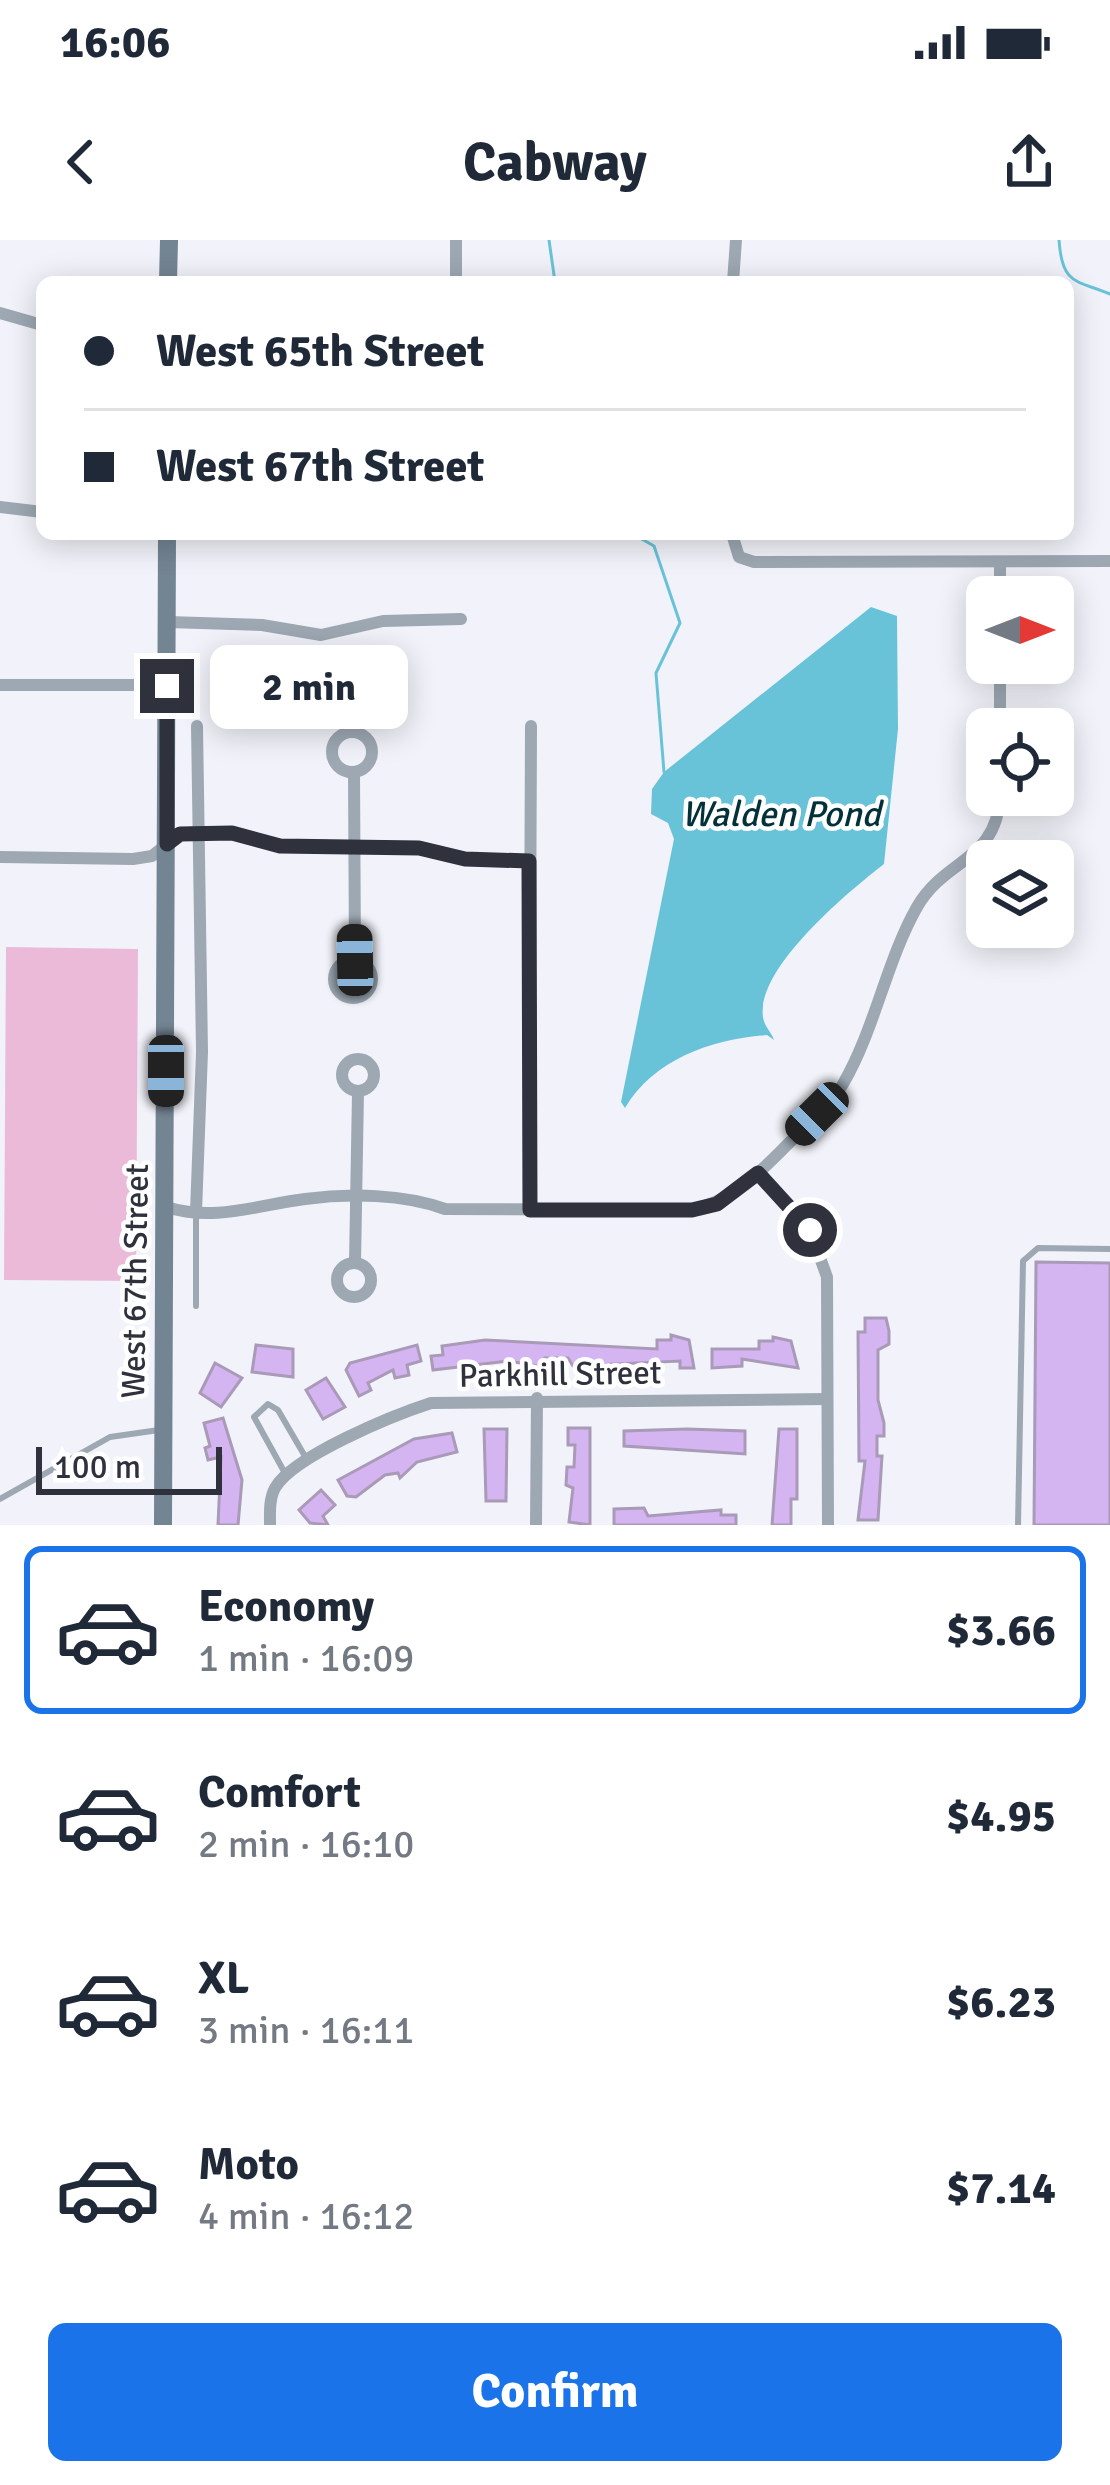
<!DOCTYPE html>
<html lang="en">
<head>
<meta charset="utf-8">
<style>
	:root { --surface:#fff; --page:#f6f6f7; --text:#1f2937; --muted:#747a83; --line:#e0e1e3; --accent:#1a73e8 }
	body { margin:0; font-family:Signika,sans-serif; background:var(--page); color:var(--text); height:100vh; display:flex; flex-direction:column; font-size:45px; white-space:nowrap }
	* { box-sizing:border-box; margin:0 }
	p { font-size:39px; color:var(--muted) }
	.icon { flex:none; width:66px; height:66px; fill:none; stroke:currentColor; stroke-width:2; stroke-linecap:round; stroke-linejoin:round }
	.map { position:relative; height:1285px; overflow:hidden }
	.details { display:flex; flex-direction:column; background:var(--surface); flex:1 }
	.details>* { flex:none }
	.guide { position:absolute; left:36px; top:36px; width:1038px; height:264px; border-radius:18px; box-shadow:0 6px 30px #0003; display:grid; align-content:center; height:264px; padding:0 48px; background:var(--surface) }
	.needle { width:78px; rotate:90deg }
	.buttons { position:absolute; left:966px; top:336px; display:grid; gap:24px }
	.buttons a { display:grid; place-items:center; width:108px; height:108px; border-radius:18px; background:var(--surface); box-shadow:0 6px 30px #0003; font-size:60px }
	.scale { position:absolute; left:36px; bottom:30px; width:186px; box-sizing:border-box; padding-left:12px; border:6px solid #2f313d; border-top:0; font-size:33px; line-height:42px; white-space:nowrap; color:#2f313d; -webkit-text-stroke:9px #fff; paint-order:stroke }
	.end { position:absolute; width:54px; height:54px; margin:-27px; border:15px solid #2f313d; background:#fff; box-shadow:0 0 0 6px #fff }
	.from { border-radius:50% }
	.bubble { position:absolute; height:84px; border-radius:18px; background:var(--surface); box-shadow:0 6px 30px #0003; font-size:39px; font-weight:700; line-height:84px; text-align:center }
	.car { position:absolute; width:36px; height:72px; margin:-36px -18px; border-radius:15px; box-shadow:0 0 9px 3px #0007; background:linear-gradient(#222 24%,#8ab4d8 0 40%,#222 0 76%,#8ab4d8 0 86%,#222 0) }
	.guide b { display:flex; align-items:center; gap:42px; height:114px; font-size:45px }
	.guide b+b { border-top:3px solid var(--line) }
	.guide i { width:30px; height:30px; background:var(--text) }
	ul { padding:21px 0 0; list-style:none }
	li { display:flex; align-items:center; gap:36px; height:168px; margin:0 24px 18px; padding:0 24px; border:6px solid transparent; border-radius:18px }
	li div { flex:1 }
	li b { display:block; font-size:45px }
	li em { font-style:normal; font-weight:700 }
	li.on { border-color:var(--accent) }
	li>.icon { width:108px; height:108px; stroke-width:1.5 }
	.cta { display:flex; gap:24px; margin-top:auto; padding:24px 48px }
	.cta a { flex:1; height:138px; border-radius:18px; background:var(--accent); color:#fff; font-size:48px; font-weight:700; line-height:138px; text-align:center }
	.status { display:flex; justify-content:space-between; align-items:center; height:84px; padding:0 60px; background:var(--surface); direction:ltr }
	.status svg { height:33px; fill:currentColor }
	header { display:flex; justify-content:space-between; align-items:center; height:156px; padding:0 48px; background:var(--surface); font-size:54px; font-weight:700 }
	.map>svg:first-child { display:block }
	.green { fill:#eabad8 }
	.water { fill:#69c3d8 }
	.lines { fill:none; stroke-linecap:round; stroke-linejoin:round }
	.stream { stroke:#69c3d8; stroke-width:3 }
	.building { fill:#d4b4f1; stroke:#a99ab7; stroke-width:3 }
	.lane { stroke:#9da8b3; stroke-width:6 }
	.street { stroke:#9da8b3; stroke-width:12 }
	.secondary { stroke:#738493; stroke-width:18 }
	.route { stroke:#2f313d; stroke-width:15 }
	.labels { text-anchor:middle; stroke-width:9; stroke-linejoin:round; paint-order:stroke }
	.street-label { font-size:33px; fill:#2f313d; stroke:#fff }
	.water-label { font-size:36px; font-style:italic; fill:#033139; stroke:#fff }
</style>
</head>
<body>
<div class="status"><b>16:06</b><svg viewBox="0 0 49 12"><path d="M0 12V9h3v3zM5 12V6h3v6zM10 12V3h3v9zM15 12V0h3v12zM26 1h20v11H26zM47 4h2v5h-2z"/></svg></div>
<header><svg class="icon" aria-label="back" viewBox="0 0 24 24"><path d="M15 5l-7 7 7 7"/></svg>Cabway<svg class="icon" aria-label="share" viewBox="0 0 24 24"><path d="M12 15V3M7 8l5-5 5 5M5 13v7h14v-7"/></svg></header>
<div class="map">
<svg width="1110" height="1285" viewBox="0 0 1110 1285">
	<rect width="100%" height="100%" fill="#f2f3fa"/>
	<path class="green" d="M6 707 138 709 136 1041 4 1040Z"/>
	<path class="water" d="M871 367 897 376 898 489 884 624C848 652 756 728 763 777 764 786 772 793 774 800L767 795C712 799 654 819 625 868L621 862 674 599 668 583 651 574 652 549 664 532Z"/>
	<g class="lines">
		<g class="stream">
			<path d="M549 0 555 42"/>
			<path d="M1059 0C1062 46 1077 40 1110 54"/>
			<path d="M633 294 654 306 680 383 656 433 664 532"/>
		</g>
	</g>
	<g class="building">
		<path d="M1036 1022 1110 1023V1285H1034Z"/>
		<path d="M865 1078H886L889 1091V1104L878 1110V1160L884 1183V1196H877V1216H882L878 1280H858L865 1221H859L858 1092H865Z"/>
		<path d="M671 1095 689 1100 694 1128H680V1121L573 1126 568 1118H545V1127L508 1121 433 1130 431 1116 443 1115 442 1106 485 1100 657 1109V1100H671Z"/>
		<path d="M773 1097 791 1101 798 1128 742 1119V1126L712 1128V1109H759V1101H773Z"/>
		<path d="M256 1105 293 1109V1137L252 1132Z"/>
		<path d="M417 1105 421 1121 407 1125 409 1135 395 1138 393 1130 368 1143 371 1150 359 1156 346 1130 350 1123Z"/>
		<path d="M215 1123 242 1138 221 1167 200 1153Z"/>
		<path d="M326 1138 345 1167 323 1179 306 1150Z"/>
		<path d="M223 1178 242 1240 238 1285H218L221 1217 208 1220 205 1208 210 1206 204 1183Z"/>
		<path d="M568 1188H590V1285L569 1282 573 1248 566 1245 567 1227H574L575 1205H568Z"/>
		<path d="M484 1189H507L506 1261H486Z"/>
		<path d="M687 1189 745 1191V1214L624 1206V1191Z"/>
		<path d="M779 1189H797V1259H791V1285H772Z"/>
		<path d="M452 1193 457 1212 417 1222 400 1238 398 1233 385 1235 356 1257 347 1256 338 1240 414 1199Z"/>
		<path d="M321 1250 335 1265 323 1276 328 1285 310 1283 299 1270Z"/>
		<path d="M644 1268 648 1276 721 1270V1275H736V1285H614V1269Z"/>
	</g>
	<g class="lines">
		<g class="lane">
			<path d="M196 1066V974"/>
			<path d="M286 1235 254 1177 268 1164 278 1170 306 1218"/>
			<path d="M0 1259 110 1197 159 1190"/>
			<path d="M1018 1285 1023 1021 1038 1008 1110 1009"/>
		</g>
		<g class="street">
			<path d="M456 42V0"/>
			<path d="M733 42 736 0"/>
			<path d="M0 73 42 85"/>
			<path d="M0 267 42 272"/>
			<path d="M732 294 739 317 754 322 1110 321"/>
			<path d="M1000 323V357"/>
			<path d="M168 382 262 385 321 395 383 381 461 379"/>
			<path d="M1000 423V489"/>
			<path d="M0 445H167"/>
			<circle cx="352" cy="512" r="20"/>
			<path d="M354 532 355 720"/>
			<path d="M0 617 133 619 152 616 180 594 198 592 232 593 280 606 419 607 465 619 529 621"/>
			<circle cx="353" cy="739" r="19"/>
			<circle cx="358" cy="835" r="16"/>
			<path d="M758 933 810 990 827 1037 828 1285"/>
			<path d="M166 967C214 982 258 965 305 959 349 953 404 954 445 969L691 970C730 961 753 939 781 911 801 890 828 869 843 844 875 789 886 722 917 667 946 617 997 622 1000 555"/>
			<path d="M529 969 531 486"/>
			<path d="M196 972 202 812 197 486"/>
			<path d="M355 1023 358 852"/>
			<circle cx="354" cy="1040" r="17"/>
			<path d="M270 1285C270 1273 269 1259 275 1248 293 1216 394 1175 431 1163L827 1159"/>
			<path d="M536 1285 537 1158"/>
		</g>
		<g class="secondary">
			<path d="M168 42 169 0"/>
			<path d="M163 1285 167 294"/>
		</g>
	</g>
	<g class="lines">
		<path class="route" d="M167 446V604L180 594 232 593 280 606 419 608 465 619 529 621 530 970H692L717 964 758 933 810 990"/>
	</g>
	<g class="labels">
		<g class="street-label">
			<text transform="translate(134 1041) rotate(-89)" y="12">West 67th Street</text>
			<text transform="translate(560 1133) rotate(-1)" y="12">Parkhill Street</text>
		</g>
		<g class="water-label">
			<text x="781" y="586">Walden Pond</text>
		</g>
	</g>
</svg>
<div class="buttons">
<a><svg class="needle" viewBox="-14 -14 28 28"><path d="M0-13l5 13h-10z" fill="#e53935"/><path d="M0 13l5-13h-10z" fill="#747a83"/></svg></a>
<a><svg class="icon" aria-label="locate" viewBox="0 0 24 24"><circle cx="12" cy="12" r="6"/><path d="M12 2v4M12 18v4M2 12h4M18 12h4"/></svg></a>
<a><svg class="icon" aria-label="layers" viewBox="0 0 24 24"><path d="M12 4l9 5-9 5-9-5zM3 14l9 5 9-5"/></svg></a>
</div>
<div class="scale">100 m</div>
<i class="end from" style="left:810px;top:990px"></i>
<i class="end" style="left:167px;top:446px"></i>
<div class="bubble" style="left:210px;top:405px;width:198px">2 min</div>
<i class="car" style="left:355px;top:720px;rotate:359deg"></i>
<i class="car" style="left:166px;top:831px;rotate:180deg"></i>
<i class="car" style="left:817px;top:874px;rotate:225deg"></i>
<div class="guide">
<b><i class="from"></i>West 65th Street</b>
<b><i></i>West 67th Street</b>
</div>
</div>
<section class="details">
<ul>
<li class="on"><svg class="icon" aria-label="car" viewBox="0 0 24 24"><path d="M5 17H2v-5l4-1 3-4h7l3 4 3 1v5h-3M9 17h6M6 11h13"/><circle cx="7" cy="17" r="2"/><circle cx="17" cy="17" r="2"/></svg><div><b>Economy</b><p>1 min · 16:09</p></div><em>$3.66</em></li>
<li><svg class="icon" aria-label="car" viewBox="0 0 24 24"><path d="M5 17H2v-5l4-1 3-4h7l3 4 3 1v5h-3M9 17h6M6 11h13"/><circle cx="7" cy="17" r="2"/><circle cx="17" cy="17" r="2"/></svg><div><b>Comfort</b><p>2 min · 16:10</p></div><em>$4.95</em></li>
<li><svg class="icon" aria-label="car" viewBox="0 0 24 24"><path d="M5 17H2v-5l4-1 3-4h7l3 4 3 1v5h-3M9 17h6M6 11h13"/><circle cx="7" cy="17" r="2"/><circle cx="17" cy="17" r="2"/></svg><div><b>XL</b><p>3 min · 16:11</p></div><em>$6.23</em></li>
<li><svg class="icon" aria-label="car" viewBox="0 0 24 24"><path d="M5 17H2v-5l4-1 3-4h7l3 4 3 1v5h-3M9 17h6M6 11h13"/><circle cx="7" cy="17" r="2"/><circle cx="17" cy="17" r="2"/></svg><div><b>Moto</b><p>4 min · 16:12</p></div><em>$7.14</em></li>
</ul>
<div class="cta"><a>Confirm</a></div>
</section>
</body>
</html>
